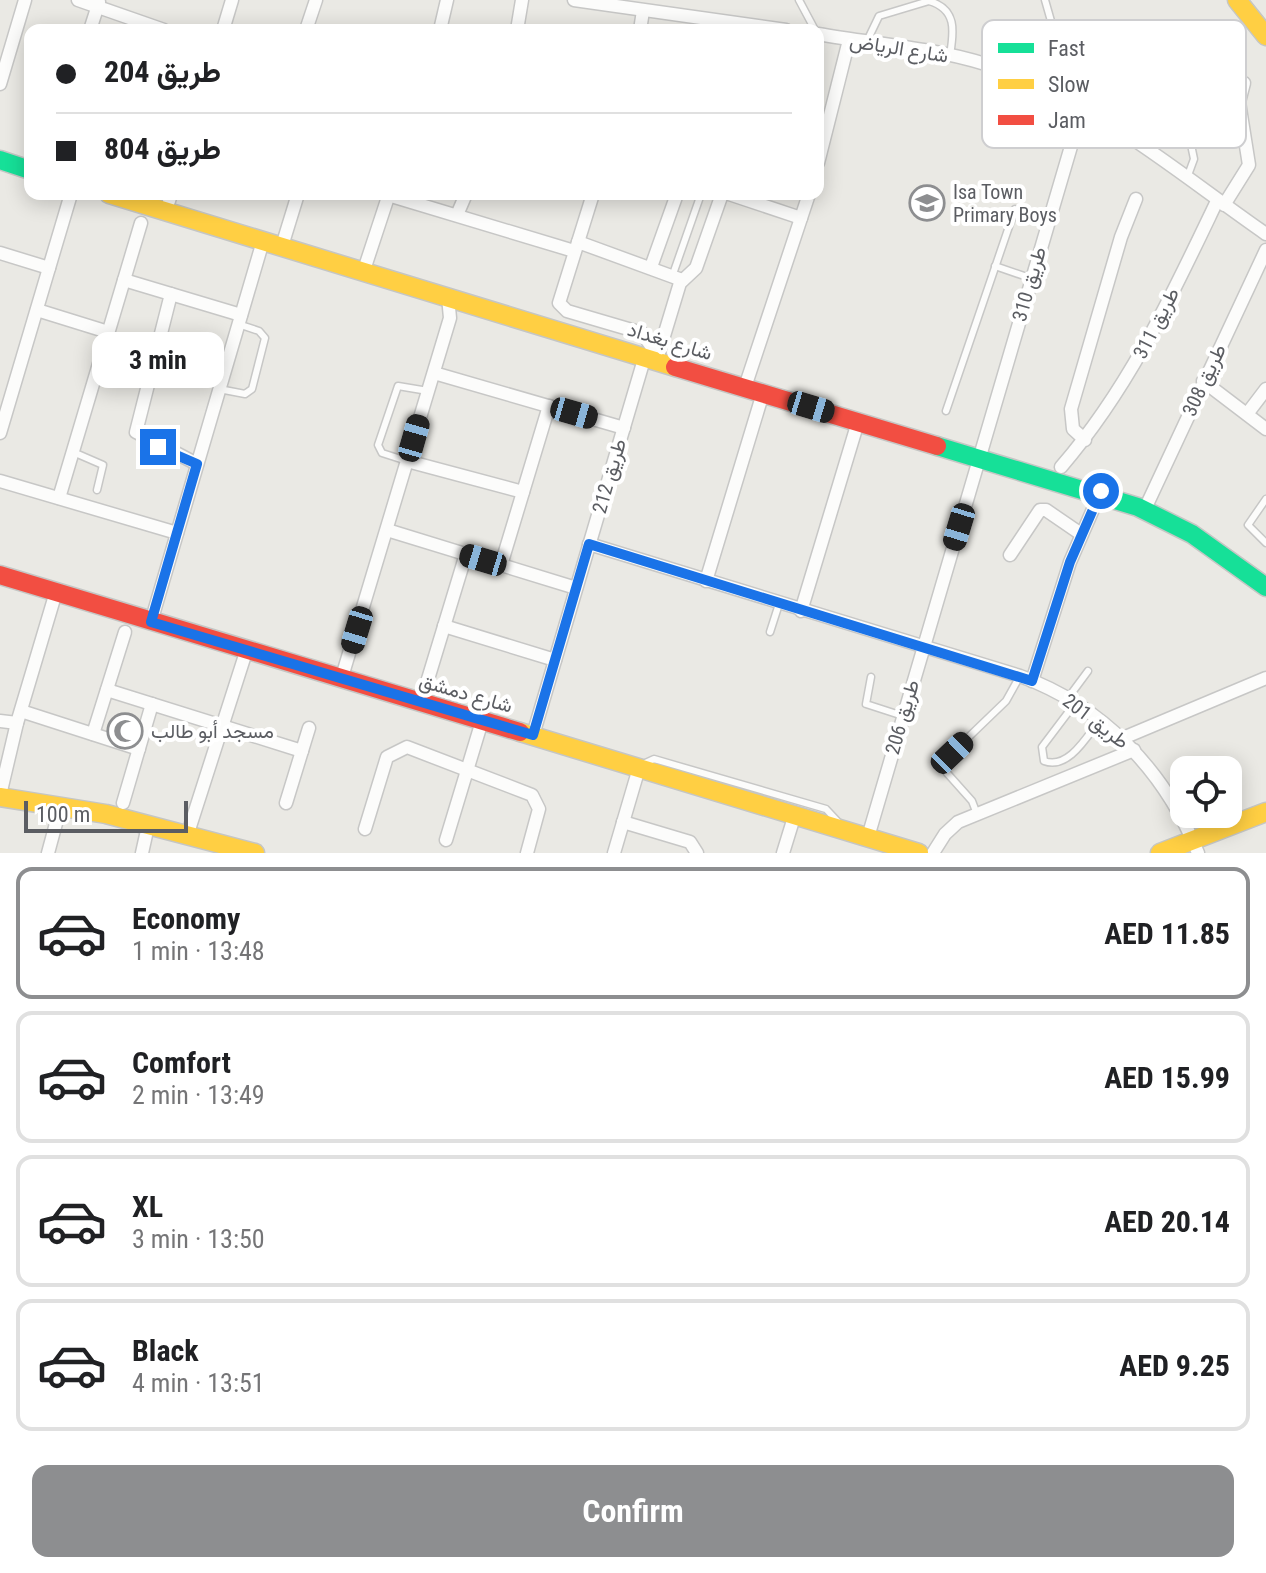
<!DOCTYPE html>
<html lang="en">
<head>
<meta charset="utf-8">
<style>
	:root { --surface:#fff; --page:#f2f2f2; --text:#202124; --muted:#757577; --line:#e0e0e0; --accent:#8d8e90 }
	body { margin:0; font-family:"Roboto Condensed",Vazirmatn,sans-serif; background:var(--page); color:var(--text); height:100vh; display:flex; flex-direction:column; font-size:30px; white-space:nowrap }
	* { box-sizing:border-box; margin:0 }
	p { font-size:26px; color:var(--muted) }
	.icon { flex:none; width:44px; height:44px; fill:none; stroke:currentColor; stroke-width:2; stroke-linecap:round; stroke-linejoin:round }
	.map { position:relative; height:853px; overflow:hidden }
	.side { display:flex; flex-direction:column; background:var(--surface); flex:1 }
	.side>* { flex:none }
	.top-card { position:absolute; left:24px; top:24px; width:800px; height:176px; border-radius:16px; box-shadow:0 4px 20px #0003; display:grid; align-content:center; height:176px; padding:0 32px; background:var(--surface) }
	.tools { position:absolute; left:1170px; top:756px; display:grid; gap:16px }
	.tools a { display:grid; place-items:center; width:72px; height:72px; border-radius:16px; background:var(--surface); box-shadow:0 4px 20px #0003; font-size:40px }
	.scale { position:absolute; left:24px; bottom:20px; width:164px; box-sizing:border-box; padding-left:8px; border:4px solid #5b5d62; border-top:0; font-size:22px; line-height:28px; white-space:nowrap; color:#5b5d62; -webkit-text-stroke:6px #fff; paint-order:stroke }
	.end { position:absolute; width:36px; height:36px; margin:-18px; border:10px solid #1a73e8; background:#fff; box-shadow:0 0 0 4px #fff }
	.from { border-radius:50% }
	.bubble { position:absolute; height:56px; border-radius:16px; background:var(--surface); box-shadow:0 4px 20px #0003; font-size:26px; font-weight:700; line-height:56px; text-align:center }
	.car { position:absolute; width:24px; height:48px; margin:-24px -12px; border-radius:10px; box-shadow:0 0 6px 2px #0007; background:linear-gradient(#222 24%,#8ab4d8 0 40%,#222 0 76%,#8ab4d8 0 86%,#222 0) }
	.top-card b { display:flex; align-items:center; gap:28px; height:76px; font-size:30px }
	.top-card b+b { border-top:2px solid var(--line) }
	.top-card i { width:20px; height:20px; background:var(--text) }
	ul { padding:14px 0 0; list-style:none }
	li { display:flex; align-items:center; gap:24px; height:132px; margin:0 16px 12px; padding:0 16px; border:4px solid var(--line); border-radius:16px }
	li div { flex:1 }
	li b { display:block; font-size:30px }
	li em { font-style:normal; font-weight:700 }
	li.selected { border-color:var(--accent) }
	li>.icon { width:72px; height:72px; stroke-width:1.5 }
	.button { display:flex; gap:16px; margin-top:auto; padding:16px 32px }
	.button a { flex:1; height:92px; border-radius:16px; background:var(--accent); color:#fff; font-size:32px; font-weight:700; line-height:92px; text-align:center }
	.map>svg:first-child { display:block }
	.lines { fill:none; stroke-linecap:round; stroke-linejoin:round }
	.lane-casing { stroke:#c7c7c6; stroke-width:9 }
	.street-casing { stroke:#c7c7c6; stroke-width:15 }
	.fast-casing { stroke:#c5c6c4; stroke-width:21 }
	.slow-casing { stroke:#c5c6c4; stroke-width:21 }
	.jam-casing { stroke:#c5c6c4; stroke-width:21 }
	.lane { stroke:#fcfcfb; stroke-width:6 }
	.street { stroke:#fcfcfb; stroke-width:12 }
	.fast { stroke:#16e098; stroke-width:18 }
	.slow { stroke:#ffcf43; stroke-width:18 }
	.jam { stroke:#f24e42; stroke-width:18 }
	.route { stroke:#1a73e8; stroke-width:10 }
	.labels { text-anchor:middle; stroke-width:8; stroke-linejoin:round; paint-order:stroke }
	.street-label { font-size:20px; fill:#5b5d62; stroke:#fff }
	.poi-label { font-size:20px; fill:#5b5d62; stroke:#fff; text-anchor:start }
	.key { fill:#fff; stroke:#ceced0; stroke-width:2 }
	.key-label { font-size:22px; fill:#5b5d62 }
</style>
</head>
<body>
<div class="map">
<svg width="1266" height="853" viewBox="0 0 1266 853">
	<rect width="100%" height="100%" fill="#eae9e4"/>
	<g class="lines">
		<defs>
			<g id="lane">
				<path d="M799 0 815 30"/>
				<path d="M1047 36 1072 48"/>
				<path d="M867 41 879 16 929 1C957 9 954 31 950 55"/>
				<path d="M1027 79 1051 21 1045 0"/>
				<path d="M1083 108C1104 73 1123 79 1161 74"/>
				<path d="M1184 111 1194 159 1187 178"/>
				<path d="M995 266 1030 278"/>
				<path d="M673 274 701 194"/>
				<path d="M219 389 245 394 252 389 265 338 259 331 238 324"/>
				<path d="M946 411 1015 209"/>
				<path d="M73 452 103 465 97 490"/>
				<path d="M407 461 382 453 378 445 398 386 428 391"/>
				<path d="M1266 499 1248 525 1266 543"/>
				<path d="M770 632 779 604"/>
				<path d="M871 677 866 704 903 716"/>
				<path d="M1068 698 1088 671"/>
				<path d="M1076 702 1042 747 1044 761C1068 770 1086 738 1099 721"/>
				<path d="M952 753 1006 701 1020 676"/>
				<path d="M641 765 654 759 826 809 841 825"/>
				<path d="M947 773 972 801 977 814"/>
			</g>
			<g id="street">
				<path d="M78 0 164 30"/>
				<path d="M574 0 786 30"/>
				<path d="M90 30 99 2"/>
				<path d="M223 30 232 0"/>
				<path d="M306 30 316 0"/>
				<path d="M440 30 447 0"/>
				<path d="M517 30 522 0"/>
				<path d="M640 30 643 11"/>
				<path d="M818 34C880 45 944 48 1003 70 1097 103 1185 178 1266 234"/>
				<path d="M0 84 25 0"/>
				<path d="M818 163 849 40"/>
				<path d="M593 194 559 303 567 311 642 333 658 356"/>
				<path d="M729 194 801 218"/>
				<path d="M388 195 574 251"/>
				<path d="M169 201 171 194"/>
				<path d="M1224 205 1249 165 1239 102 1244 83"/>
				<path d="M457 215 466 194"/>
				<path d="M578 242 682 280"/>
				<path d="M282 246 298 194"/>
				<path d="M0 253 49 268"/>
				<path d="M651 267 677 194"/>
				<path d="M363 273 389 194"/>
				<path d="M124 280 241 315"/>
				<path d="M171 294 136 432 197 464"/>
				<path d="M37 310 108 332"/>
				<path d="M657 359 680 283 696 268 722 194"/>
				<path d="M434 373 624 428"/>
				<path d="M1203 381 1266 429"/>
				<path d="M745 387 809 194"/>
				<path d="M1247 414 1266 389"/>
				<path d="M0 433 71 194"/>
				<path d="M1085 440 1073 429 1071 409 1121 237 1136 199"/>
				<path d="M407 461 523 492"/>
				<path d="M1061 467C1130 387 1172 295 1217 201"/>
				<path d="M0 481 177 533"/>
				<path d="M59 498 141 223"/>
				<path d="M1144 511 1266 250"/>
				<path d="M387 530 576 588"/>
				<path d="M589 544 1020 676C1103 706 1165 771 1198 853"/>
				<path d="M1010 555 1040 510H1046L1081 534"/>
				<path d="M501 565 549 406"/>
				<path d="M706 581 763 393"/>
				<path d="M801 611 858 422"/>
				<path d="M151 622 263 241"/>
				<path d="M444 626 555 660"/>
				<path d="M341 680 450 318 448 297"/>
				<path d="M1032 681 1070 562 1101 491"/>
				<path d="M425 689 466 554"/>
				<path d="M107 690 302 751"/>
				<path d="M21 711 139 749"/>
				<path d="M0 721 17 723"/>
				<path d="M93 734 125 632"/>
				<path d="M533 735 645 356"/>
				<path d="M1123 738 1266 678"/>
				<path d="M0 795 17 723 56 592"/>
				<path d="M123 803 152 704"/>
				<path d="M286 803 309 728"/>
				<path d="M623 822 690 842 697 853"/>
				<path d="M365 829 387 757 407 747 532 795 539 809 527 853"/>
				<path d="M187 836 246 652"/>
				<path d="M868 837 1082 109"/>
				<path d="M446 840 482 721"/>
				<path d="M48 853 61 805"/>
				<path d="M142 853 148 826"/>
				<path d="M614 853 639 768"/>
				<path d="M783 853 795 814"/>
				<path d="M933 853 945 834 958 822 1134 750"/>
			</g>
			<g id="fast">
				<path d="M0 160 30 170"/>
				<path d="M937 446 1138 507 1192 534 1266 587"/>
			</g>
			<g id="slow">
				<path d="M1237 0 1266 36"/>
				<path d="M109 194 675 367"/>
				<path d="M520 732 919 853"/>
				<path d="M0 797 106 814 255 853"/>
				<path d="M1160 853 1266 812"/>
			</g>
			<g id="jam">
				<path d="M675 367 937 446"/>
				<path d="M0 575 520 732"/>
			</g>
		</defs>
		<use href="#lane" class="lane-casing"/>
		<use href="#street" class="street-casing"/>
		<use href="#fast" class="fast-casing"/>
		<use href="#slow" class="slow-casing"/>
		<use href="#jam" class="jam-casing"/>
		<use href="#lane" class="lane"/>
		<use href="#street" class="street"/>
		<use href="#fast" class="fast"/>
		<use href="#slow" class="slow"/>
		<use href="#jam" class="jam"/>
	</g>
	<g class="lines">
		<path class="route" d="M158 447 197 464 151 622 533 735 589 544 1032 681 1070 562 1101 491"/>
	</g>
	<defs>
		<symbol id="school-ring" viewBox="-11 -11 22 22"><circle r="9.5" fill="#fff" stroke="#8d8e90" stroke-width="1.5"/><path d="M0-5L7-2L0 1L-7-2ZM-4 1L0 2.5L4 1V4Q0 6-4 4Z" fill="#8d8e90"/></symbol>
		<symbol id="mosque-ring" viewBox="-11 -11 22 22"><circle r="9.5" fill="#fff" stroke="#8d8e90" stroke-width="1.5"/><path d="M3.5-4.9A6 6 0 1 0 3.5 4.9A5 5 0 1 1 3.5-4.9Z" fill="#8d8e90"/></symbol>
	</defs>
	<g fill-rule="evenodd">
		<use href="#school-ring" x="907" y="183" width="40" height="40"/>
		<use href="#mosque-ring" x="105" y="711" width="40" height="40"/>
	</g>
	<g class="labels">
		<g class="street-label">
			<text transform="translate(899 48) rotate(9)" y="7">شارع الرياض</text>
			<text transform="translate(1029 284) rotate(-74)" y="7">طريق 310</text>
			<text transform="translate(1156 323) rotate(-63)" y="7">طريق 311</text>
			<text transform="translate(670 341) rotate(17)" y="7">شارع بغداد</text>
			<text transform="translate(1204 380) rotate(-65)" y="7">طريق 308</text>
			<text transform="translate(609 476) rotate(-74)" y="7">طريق 212</text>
			<text transform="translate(466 693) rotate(16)" y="7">شارع دمشق</text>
			<text transform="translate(902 717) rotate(-74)" y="7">طريق 206</text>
			<text transform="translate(1096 721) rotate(37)" y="7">طريق 201</text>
		</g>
		<g class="poi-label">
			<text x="953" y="199">Isa Town<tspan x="953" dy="23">Primary Boys</tspan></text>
			<text x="151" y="738">مسجد أبو طالب</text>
		</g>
	</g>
	<rect x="982" y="20" width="264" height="128" rx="12" class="key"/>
	<rect x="998" y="43" width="36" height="10" fill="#16e098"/>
	<rect x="998" y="79" width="36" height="10" fill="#ffcf43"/>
	<rect x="998" y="115" width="36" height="10" fill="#f24e42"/>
	<g class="key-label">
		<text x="1048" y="56">Fast</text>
		<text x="1048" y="92">Slow</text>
		<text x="1048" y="128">Jam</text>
	</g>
</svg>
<div class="tools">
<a><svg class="icon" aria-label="locate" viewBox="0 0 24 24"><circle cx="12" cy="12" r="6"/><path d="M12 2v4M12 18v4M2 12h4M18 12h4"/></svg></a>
</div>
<div class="scale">100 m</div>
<i class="end from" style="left:1101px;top:491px"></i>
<i class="end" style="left:158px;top:447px"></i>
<div class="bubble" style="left:92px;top:332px;width:132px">3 min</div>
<i class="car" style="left:811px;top:407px;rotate:107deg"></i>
<i class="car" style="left:574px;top:413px;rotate:106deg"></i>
<i class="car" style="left:414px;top:438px;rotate:16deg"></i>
<i class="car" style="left:959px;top:527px;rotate:197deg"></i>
<i class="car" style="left:483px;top:560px;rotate:287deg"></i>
<i class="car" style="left:357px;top:630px;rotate:197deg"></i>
<i class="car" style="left:952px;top:753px;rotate:46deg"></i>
<div class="top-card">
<b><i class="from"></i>طريق 204</b>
<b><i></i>طريق 804</b>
</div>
</div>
<section class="side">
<ul>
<li class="selected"><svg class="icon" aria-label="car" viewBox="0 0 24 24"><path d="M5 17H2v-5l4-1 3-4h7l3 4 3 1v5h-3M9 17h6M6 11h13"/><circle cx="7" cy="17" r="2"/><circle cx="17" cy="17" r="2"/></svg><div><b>Economy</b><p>1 min · 13:48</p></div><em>AED 11.85</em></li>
<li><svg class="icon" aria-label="car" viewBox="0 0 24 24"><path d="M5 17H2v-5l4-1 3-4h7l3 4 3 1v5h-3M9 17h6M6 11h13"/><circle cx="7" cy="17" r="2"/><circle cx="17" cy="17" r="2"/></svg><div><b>Comfort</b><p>2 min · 13:49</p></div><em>AED 15.99</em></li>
<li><svg class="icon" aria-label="car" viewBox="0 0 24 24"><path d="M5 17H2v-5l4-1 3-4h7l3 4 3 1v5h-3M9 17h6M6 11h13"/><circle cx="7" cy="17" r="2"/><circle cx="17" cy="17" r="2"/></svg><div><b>XL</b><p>3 min · 13:50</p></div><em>AED 20.14</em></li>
<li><svg class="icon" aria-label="car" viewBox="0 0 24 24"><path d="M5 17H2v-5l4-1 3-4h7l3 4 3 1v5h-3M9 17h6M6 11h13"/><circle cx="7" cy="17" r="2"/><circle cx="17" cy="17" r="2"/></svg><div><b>Black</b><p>4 min · 13:51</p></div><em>AED 9.25</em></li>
</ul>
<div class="button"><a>Confirm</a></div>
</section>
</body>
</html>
